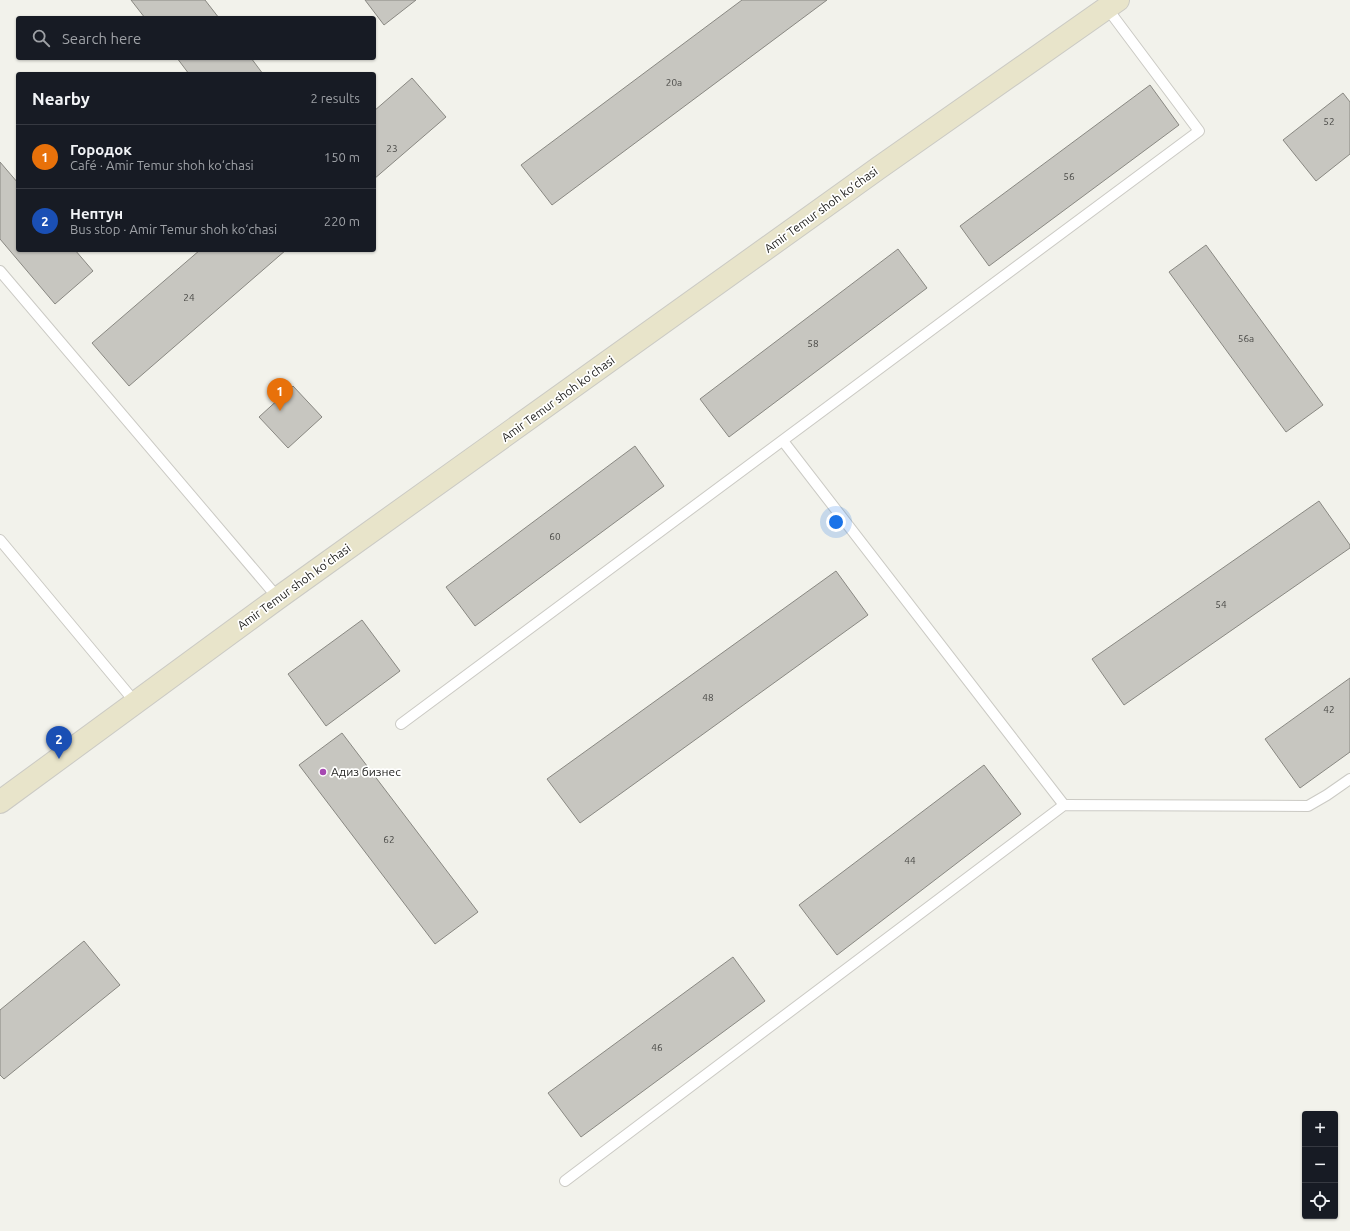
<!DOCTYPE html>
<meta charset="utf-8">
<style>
:root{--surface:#171b24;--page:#242831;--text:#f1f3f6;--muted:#9ea1a6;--line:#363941;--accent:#8c9099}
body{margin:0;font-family:Ubuntu,sans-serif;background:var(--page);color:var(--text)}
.controls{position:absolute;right:12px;bottom:12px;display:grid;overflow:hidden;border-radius:4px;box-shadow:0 1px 3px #0004}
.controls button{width:36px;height:36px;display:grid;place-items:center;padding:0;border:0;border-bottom:1px solid var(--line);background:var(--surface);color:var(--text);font:20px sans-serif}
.you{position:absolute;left:836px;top:522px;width:14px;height:14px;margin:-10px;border:3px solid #fff;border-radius:50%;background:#1a73e8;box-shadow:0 0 0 6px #1a73e833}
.badge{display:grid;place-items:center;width:26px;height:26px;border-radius:50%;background:var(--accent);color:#fff;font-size:13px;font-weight:700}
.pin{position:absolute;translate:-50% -33px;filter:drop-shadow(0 1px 2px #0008)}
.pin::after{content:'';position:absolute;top:21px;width:14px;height:12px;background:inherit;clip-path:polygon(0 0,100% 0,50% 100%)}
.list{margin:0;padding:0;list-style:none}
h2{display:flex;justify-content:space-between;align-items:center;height:52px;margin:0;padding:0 16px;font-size:17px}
h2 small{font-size:13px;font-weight:400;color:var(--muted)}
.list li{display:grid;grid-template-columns:26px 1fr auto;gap:12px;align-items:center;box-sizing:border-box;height:64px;padding:0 16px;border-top:1px solid var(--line)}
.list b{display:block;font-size:15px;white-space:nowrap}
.list p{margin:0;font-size:13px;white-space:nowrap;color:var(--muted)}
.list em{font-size:13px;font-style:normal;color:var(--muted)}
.icon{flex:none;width:22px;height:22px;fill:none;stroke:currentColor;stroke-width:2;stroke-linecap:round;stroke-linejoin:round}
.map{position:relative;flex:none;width:1350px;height:1231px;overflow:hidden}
.search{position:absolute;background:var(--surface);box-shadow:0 1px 3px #0004;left:16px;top:16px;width:360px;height:44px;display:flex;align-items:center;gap:10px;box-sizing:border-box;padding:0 14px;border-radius:4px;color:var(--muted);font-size:15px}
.panel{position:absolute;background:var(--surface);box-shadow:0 1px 3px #0004;left:16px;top:72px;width:360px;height:180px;border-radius:4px}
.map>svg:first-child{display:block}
.building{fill:#c7c6c0;stroke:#898882}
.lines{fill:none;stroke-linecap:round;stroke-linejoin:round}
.lane-casing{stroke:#cbcac4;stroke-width:12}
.secondary-casing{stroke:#cbcac4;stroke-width:24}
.lane{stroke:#fff;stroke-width:10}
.secondary{stroke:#e8e4ca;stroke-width:22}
.poi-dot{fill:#a749b2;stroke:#fffffe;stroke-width:1.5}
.labels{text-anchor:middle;stroke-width:3.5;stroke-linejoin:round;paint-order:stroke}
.number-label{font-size:10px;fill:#484845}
.street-label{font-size:12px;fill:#1e1e1c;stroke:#fffffe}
.poi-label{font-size:12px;fill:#1e1e1c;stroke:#fffffe;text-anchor:start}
</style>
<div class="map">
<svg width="1350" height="1231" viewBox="0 0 1350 1231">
<rect width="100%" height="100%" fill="#f2f2eb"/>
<g class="building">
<polygon points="131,0 205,0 219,18 145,18"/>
<polygon points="365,0 416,0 384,25"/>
<polygon points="742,0 827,0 552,205 521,165"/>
<polygon points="177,58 251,58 263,74 189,74"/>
<polygon points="412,78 446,117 374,179 374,111"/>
<polygon points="1150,85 1179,125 989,266 960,226"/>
<polygon points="1343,93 1350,102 1350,154 1316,181 1283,140"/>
<polygon points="0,162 18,183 18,250 75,250 93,271 55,304 0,239"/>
<polygon points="1206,245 1323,405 1286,432 1169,272"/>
<polygon points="898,249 927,288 729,437 700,399"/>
<polygon points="200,250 286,250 129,386 92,343"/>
<polygon points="293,386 322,417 288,448 259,417"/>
<polygon points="635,446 664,486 475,626 446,587"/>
<polygon points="1319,501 1350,545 1350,548 1124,705 1092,659"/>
<polygon points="836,571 868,615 580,823 547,779"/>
<polygon points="362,620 400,671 326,726 288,674"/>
<polygon points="1350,678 1350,752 1300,788 1265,739"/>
<polygon points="342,733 478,912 435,944 299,765"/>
<polygon points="984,765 1021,814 837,955 799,905"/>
<polygon points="84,941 120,985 4,1079 0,1075 0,1010"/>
<polygon points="733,957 765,1001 581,1137 548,1093"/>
</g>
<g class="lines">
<g class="lane-casing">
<g id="lane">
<polyline points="0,271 278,598"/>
<polyline points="783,441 1064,805"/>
<polyline points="0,540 135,702"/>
<polyline points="401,724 1199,131 1107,8"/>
<polyline points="565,1181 1064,805 1308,806 1327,795 1350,779"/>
</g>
</g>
<g class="secondary-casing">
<polyline id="secondary" points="0,802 278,598 880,167 1118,0"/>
</g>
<use href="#lane" class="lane"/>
<use href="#secondary" class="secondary"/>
</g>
<circle class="poi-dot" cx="323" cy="772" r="4"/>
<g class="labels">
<g class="number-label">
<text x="674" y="86">20a</text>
<text x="1329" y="125">52</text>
<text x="392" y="152">23</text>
<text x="1069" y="180">56</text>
<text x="189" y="301">24</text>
<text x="1246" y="342">56a</text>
<text x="813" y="347">58</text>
<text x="555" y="540">60</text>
<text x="1221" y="608">54</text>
<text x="708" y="701">48</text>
<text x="1329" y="713">42</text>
<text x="389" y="843">62</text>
<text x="910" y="864">44</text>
<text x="657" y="1051">46</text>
</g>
<g class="street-label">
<text transform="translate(821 210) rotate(-36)" y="4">Amir Temur shoh ko‘chasi</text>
<text transform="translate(558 399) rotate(-36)" y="4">Amir Temur shoh ko‘chasi</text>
<text transform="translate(294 587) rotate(-36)" y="4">Amir Temur shoh ko‘chasi</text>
</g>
<g class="poi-label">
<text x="331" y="776">Адиз бизнес</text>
</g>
</g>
</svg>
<div class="controls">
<button>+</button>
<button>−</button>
<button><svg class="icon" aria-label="locate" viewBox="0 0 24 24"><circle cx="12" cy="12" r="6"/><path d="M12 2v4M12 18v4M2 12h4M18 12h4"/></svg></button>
</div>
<div class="you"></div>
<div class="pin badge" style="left:280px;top:411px;background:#e8710a">1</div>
<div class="pin badge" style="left:59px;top:759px;background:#1a4fb4">2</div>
<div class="search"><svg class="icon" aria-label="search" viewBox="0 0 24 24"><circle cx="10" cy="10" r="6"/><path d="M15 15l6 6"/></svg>Search here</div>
<section class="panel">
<h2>Nearby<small>2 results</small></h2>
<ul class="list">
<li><span class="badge" style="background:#e8710a">1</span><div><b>Городок</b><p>Café · Amir Temur shoh ko‘chasi</p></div><em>150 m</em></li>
<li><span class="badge" style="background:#1a4fb4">2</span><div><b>Нептун</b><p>Bus stop · Amir Temur shoh ko‘chasi</p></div><em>220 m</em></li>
</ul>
</section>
</div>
